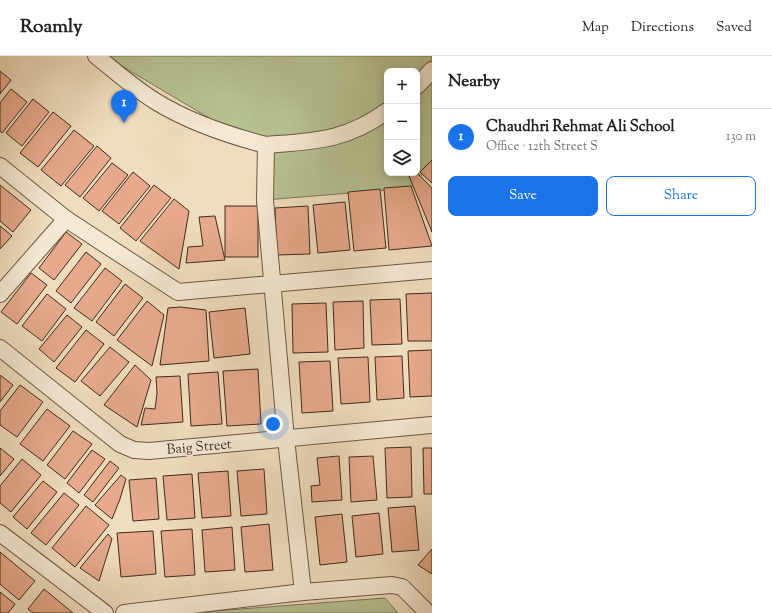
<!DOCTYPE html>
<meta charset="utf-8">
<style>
:root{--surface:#fff;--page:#f6f6f6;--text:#202124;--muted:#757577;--line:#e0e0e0;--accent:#1a73e8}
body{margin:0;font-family:"Sorts Mill Goudy",serif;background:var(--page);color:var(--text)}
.controls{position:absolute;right:12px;top:12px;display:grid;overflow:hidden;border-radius:8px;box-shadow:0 2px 10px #0003}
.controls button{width:36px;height:36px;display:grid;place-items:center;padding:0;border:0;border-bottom:1px solid var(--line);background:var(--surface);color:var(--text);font:20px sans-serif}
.you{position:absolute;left:273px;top:368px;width:14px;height:14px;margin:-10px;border:3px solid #fff;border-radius:50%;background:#1a73e8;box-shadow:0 0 0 6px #1a73e833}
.badge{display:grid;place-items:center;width:26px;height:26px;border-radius:50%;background:var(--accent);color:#fff;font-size:13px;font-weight:700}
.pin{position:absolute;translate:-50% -33px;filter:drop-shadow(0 1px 2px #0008)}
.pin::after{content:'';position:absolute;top:21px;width:14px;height:12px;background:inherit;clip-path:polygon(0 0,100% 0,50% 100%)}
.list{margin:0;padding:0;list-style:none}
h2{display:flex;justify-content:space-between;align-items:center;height:52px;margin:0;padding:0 16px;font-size:17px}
h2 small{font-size:13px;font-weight:400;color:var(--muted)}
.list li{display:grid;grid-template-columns:26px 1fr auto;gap:12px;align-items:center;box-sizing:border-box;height:56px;padding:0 16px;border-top:1px solid var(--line)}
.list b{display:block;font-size:15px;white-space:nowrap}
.list p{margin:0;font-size:13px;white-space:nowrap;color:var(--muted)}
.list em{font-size:13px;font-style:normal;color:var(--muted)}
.actions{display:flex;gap:8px;padding:12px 16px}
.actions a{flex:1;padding:9px 0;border:1px solid var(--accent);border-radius:8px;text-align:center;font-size:14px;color:var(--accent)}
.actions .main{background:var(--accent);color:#fff}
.icon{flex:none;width:22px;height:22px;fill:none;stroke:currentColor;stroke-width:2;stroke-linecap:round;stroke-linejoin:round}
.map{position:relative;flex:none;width:432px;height:557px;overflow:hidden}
header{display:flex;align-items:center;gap:24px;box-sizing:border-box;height:56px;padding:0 20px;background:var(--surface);border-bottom:1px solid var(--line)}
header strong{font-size:19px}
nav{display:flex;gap:22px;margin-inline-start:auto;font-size:14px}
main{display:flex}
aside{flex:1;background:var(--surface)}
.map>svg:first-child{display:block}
.green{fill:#b7c293;stroke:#7c7658;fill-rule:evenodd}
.building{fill:#e7aa8d;stroke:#412b1e}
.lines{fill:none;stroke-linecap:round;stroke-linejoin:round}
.minor-casing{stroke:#6c5846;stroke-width:18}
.minor{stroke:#f5e9d4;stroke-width:16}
.labels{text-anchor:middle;stroke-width:4;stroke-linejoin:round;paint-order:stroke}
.street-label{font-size:14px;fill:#412b1e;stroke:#f5e9d4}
</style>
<header>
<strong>Roamly</strong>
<nav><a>Map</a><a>Directions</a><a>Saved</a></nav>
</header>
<main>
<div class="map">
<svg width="432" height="557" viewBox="0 0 432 557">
<rect width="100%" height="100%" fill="#efddbd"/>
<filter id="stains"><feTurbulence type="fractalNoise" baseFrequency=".005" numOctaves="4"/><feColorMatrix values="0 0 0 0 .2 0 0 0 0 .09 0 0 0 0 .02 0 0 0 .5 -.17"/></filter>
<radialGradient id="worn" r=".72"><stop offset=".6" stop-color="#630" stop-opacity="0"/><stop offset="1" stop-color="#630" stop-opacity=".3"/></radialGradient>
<g class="green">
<path d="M105 0H432V107L411 132 265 144 266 96ZM387 15H417V117H387Z"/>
<polygon points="385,542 398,557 188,557"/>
</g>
<g class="building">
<polygon points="0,15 11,24 0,38"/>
<polygon points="11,33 27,46 2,77 0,75 0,47"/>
<polygon points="33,43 49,56 22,90 6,77"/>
<polygon points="53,56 71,70 38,111 20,97"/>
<polygon points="74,74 94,90 61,130 41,114"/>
<polygon points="97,90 111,102 80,141 65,129"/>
<polygon points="432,104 432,127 420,116"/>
<polygon points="112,107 128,119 99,155 83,142"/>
<polygon points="133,116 150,130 119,168 102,155"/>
<polygon points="414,117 417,117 432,132 432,176 409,120"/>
<polygon points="0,129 31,154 13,176 0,165"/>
<polygon points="154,129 171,142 136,185 120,172"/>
<polygon points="411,130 432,190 389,194 384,132"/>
<polygon points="380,133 386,192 354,195 348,136"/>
<polygon points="174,143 189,155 179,213 140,185"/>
<polygon points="345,146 350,194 318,197 313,149"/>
<rect x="225" y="150" width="33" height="51"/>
<polygon points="308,150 310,198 277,199 275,152"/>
<polygon points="215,160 225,204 186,207 188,191 203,190 199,161"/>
<polygon points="0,170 12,180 0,193"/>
<polygon points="66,176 82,188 54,224 39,212"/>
<polygon points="86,196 101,208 71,247 56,235"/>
<polygon points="105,212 122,225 92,265 74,252"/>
<polygon points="31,217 47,229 17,268 1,256"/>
<polygon points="125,228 143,242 114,280 96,266"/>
<polygon points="432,237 432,285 408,285 406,238"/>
<polygon points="47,238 66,253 42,285 22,270"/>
<polygon points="400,243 402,288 372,289 370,244"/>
<polygon points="147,245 164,259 152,310 117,284"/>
<polygon points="363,245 364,292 335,294 333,246"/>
<polygon points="326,247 328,296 293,297 292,248"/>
<polygon points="180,251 206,254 209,305 160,309 168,252"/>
<polygon points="245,252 250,298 214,302 209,256"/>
<polygon points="67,259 82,271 54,306 39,293"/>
<polygon points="86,274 104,288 75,326 56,312"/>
<polygon points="110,291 129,306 100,340 81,325"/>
<polygon points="432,294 432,340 410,341 408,295"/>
<polygon points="402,300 404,342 377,344 375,301"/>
<polygon points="368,301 370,346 341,348 338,302"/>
<polygon points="330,305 333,355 302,357 299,306"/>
<polygon points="135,309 151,324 137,371 104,349"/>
<polygon points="258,313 261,368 227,370 223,315"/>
<polygon points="218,316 222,368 191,370 188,318"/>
<polygon points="0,319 13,329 0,346"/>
<polygon points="180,320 183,366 141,369 145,352 155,353 157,337 156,321"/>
<polygon points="20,329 43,346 17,381 0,369 0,355"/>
<polygon points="47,353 70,370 43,405 20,388"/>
<polygon points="73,375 92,388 65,423 47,409"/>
<polygon points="411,391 412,441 387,442 385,392"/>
<polygon points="0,392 14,403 0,420"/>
<polygon points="423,392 432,392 432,438 424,438"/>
<polygon points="92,394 105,403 79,437 67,427"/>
<polygon points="339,400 342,444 312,446 311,430 320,429 317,402"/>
<polygon points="373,400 377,444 351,446 349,401"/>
<polygon points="22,403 41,419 11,456 0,447 0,430"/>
<polygon points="110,405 119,412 93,446 84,439"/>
<polygon points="264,413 267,458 241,460 237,415"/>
<polygon points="228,415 231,460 202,462 198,417"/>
<polygon points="192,418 195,462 167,464 163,420"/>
<polygon points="121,419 126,423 120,443 112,463 95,449"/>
<polygon points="156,422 159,463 133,465 129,424"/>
<polygon points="43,425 57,436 27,473 13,461"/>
<polygon points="64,437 79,449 46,489 31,477"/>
<polygon points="86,450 109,469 75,511 52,492"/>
<polygon points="415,450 419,494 392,496 388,452"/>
<polygon points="379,457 383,498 356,501 352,460"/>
<polygon points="342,458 347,506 320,509 315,461"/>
<polygon points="269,468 273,514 245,516 241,471"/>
<polygon points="232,471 235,514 205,516 202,474"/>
<polygon points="192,473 195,519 165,521 161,475"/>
<polygon points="153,475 156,518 121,521 117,477"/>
<polygon points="108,478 112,483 99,525 80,512"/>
<polygon points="432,493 432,518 418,509"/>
<polygon points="0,496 35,525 19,544 0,528"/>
<polygon points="44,533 73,557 33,557 28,553"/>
<polygon points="0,536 15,548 8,557 0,557"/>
</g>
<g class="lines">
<g class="minor-casing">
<g id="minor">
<path d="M96 0C115 15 134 32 155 45 189 66 227 79 266 89L265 144 286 383 303 536"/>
<polyline points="417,30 432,14"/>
<path d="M266 89C315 85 346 85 387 55"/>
<polyline points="0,110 66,163 178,236 432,214"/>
<polyline points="0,238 66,163"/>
<polyline points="0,292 120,388 134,394 149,395 432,369"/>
<polyline points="0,477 105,557"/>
<polyline points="124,557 303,536 392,529 402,531 428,557"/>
</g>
</g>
<use href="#minor" class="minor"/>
</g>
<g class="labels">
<g class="street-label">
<text transform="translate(199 390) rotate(-5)" y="5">Baig Street</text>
</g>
</g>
<rect width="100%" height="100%" filter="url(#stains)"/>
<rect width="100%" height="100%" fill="url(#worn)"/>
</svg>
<div class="controls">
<button>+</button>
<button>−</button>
<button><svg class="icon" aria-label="layers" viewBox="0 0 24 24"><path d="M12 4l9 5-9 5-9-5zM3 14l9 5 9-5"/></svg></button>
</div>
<div class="you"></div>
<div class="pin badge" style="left:124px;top:67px">1</div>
</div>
<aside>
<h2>Nearby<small></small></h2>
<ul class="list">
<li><span class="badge">1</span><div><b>Chaudhri Rehmat Ali School</b><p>Office · 12th Street S</p></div><em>130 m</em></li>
</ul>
<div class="actions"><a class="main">Save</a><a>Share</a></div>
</aside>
</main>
